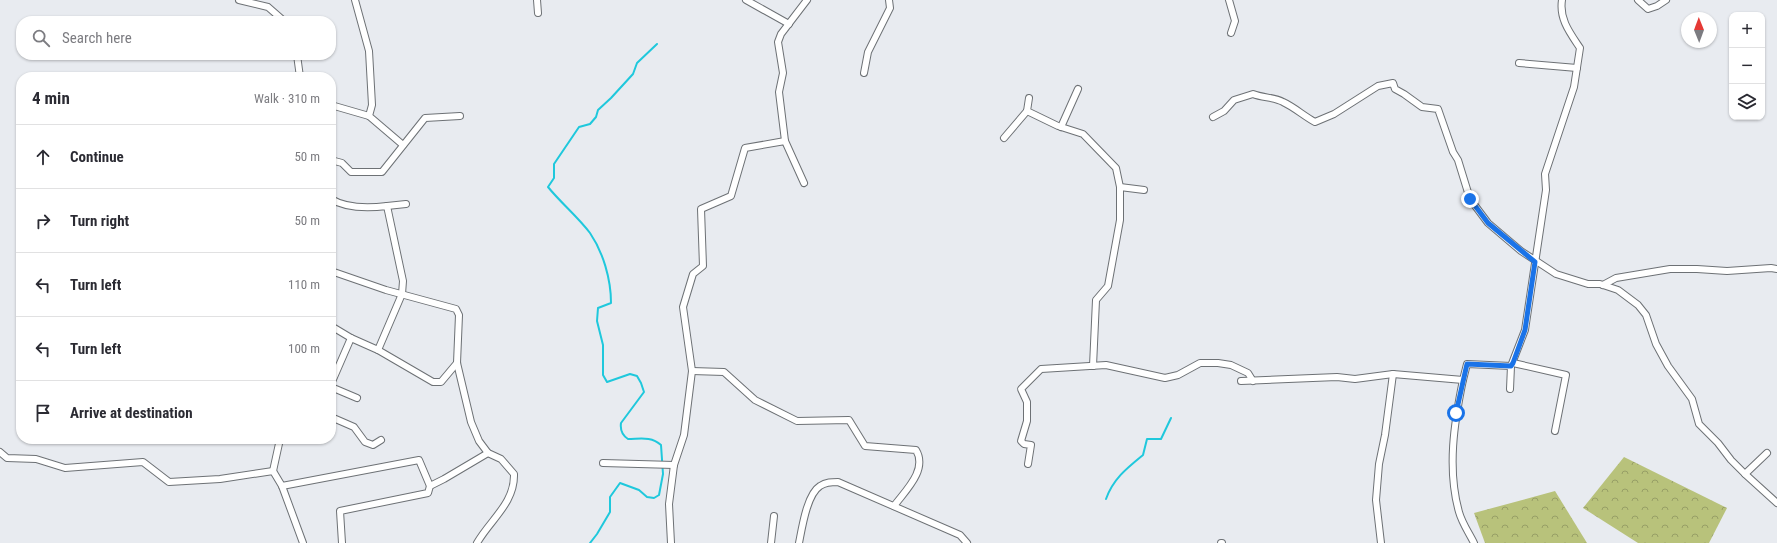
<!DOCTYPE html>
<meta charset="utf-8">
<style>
:root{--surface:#fff;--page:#f7f7f7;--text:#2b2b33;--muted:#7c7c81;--line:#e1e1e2}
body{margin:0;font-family:"Roboto Condensed",sans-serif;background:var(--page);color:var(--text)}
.controls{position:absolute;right:12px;top:12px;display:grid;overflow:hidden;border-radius:8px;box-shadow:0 1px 3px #0004}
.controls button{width:36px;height:36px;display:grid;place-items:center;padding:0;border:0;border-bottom:1px solid var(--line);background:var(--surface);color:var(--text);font:20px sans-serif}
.compass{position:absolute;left:1681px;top:12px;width:36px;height:36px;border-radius:50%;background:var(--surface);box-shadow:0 1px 3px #0004;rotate:359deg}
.stop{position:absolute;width:12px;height:12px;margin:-9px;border:3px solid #1a73e8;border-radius:50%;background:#fff}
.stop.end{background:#1a73e8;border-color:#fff;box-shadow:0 1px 4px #0008}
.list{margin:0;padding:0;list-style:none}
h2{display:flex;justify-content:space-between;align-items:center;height:52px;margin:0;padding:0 16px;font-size:17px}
h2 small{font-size:13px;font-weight:400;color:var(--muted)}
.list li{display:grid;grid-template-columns:26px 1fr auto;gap:12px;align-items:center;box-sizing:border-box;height:64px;padding:0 16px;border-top:1px solid var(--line)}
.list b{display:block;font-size:15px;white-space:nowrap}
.list em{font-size:13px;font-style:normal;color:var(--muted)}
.icon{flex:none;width:22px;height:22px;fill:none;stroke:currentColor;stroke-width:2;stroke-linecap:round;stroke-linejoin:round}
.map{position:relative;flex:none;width:1777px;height:543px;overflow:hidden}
.search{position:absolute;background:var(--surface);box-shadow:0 1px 3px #0004;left:16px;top:16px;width:320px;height:44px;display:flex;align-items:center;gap:10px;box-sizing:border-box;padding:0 14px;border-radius:16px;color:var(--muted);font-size:15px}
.panel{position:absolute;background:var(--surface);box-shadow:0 1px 3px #0004;left:16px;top:72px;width:320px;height:372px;border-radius:16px}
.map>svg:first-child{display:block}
.forest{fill:url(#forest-crowns)}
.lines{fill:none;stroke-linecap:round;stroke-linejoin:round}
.stream{stroke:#1fc8dc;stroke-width:2}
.minor-casing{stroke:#6d7175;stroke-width:8}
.minor{stroke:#fff;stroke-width:6}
.route{stroke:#1a73e8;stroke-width:5}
</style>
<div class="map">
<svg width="1777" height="543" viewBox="0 0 1777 543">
<defs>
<pattern id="forest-crowns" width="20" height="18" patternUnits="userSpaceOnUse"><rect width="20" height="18" fill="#b8c27b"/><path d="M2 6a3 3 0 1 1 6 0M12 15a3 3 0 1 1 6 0" fill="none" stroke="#979f66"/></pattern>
</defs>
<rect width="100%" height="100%" fill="#e8ebf0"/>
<g class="forest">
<polygon points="1624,457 1727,508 1709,543 1638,543 1583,508"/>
<polygon points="1555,491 1587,543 1485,543 1474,513"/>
</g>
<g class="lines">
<g class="stream">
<path d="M1106 499C1113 479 1127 468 1143 455L1147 439H1161L1171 418"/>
<path d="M590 543 597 534 610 512V497L620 483 639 490 647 497 654 498 659 495 663 474 661 445C651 436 640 439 628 439 622 435 620 430 621 423L644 392 641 383 637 376 630 374 607 382 603 375V345L597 321 598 308 611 303C611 279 603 252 590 233 578 217 561 203 548 187L554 178V164L579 127 590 124 596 117 598 110 611 98 633 74 637 63 657 44"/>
</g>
<g class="minor-casing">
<g id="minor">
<polyline points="239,0 268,7 284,21"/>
<polyline points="355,0 369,51 372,105 369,116 403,145"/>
<polyline points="537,0 538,13"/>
<polyline points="746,0 789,24"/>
<polyline points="1229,0 1235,21 1231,33"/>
<polyline points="1638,0 1648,9 1657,6 1666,0"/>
<polyline points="297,55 300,77"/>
<polyline points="1519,63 1577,68"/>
<polyline points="864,73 868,52 890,8 889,0"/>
<polyline points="1029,98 1027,111 1058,126 1083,134 1116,168 1120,187 1120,220 1108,286 1096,300 1093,366"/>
<polyline points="331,105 369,116"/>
<path d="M1213 117 1224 111 1234 100 1253 94C1263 98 1274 97 1283 102 1294 107 1304 116 1315 122L1334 114 1378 86 1393 83 1395 89 1404 94 1422 107 1438 109 1453 152 1458 160 1470 199 1488 223 1521 251 1556 274 1588 284H1600L1618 290 1638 305 1646 315 1656 344 1668 366 1692 399 1699 424 1718 443 1731 460 1745 474 1777 503"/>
<polyline points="1061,127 1078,89"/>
<polyline points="1004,138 1027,111"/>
<polyline points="785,141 779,92 783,73 778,42 781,34 807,0"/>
<polyline points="331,160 342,163 351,172 382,172 425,118 460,116"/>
<polyline points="1120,187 1144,190"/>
<path d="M331 199C347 209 370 208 387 206L403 281 402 294 378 350 351 338 331 326"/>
<polyline points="387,206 406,204"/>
<path d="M331 271 386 290 456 309 459 315 457 363 471 422 479 441 488 453 501 459 514 474C515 503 490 520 477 543"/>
<polyline points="1603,285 1616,278 1670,269 1697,269 1727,271 1771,268 1777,269"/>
<polyline points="378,350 433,382 441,382 457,363"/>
<polyline points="1513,363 1566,375 1555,431"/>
<path d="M1511 366 1525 330 1546 190 1545 174 1574 87 1580 48C1570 33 1559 19 1562 0"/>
<path d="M692 371 724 372 755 400 797 421 849 420 865 446 916 450C928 470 905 491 894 506"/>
<path d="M1463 380C1454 423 1447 469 1459 512 1462 523 1469 533 1474 543"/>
<polyline points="1241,381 1337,377 1355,379 1393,374 1463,380 1467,364 1511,366 1510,389"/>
<polyline points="331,384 351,338"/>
<polyline points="331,387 357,398"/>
<polyline points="331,417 354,427 365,442 373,445 381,440"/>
<polyline points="0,452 7,458 36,459 65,468 143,462 169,482 220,479 273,471 282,486 303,543"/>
<polyline points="603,463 674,465"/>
<polyline points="1028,464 1031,445 1024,444 1021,441 1027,421 1027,402 1021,389 1041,369 1106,365 1165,378 1178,375 1200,363 1218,363 1231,365 1248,373 1253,381"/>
<polyline points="273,471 280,439"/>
<polyline points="1745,474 1767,453"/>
<polyline points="282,486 419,460 430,486"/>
<polyline points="342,543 340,511 428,493 430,486 444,479 488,453"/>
<polyline points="671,543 669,504 674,465 684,435 692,371 683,307 693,274 703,266 701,209 731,196 745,148 785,141 804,183"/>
<polyline points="771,543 774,516"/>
<path d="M799 543C802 528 807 494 820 486 826 482 832 482 838 482L960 535 967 543"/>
<polyline points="1221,543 1222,543"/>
<polyline points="1381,543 1376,500 1379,464 1385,435 1393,374"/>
</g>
</g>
<use href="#minor" class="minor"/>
</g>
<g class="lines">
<polyline class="route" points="1456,413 1467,364 1511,366 1513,363 1525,330 1535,262 1488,223 1470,199"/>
</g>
</svg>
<div class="controls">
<button>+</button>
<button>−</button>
<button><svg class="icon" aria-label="layers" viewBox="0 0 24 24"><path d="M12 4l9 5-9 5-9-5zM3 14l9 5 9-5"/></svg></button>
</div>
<svg class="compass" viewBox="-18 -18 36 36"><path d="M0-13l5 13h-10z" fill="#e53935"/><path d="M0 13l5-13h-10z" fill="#7c7c81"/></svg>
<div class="stop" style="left:1456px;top:413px"></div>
<div class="stop end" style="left:1470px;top:199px"></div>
<div class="search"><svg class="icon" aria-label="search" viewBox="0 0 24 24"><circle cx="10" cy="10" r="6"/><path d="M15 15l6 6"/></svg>Search here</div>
<section class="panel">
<h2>4 min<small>Walk · 310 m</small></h2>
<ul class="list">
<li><svg class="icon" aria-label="ahead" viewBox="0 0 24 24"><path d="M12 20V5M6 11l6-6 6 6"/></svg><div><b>Continue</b></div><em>50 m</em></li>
<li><svg class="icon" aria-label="right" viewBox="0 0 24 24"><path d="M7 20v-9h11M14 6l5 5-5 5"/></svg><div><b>Turn right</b></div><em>50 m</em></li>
<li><svg class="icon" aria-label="left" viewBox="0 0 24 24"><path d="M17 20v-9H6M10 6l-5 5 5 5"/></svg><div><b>Turn left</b></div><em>110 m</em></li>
<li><svg class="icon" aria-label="left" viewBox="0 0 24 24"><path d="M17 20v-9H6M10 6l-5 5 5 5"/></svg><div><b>Turn left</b></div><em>100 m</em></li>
<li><svg class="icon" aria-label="arrive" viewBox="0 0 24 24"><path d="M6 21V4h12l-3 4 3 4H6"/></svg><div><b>Arrive at destination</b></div></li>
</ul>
</section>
</div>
